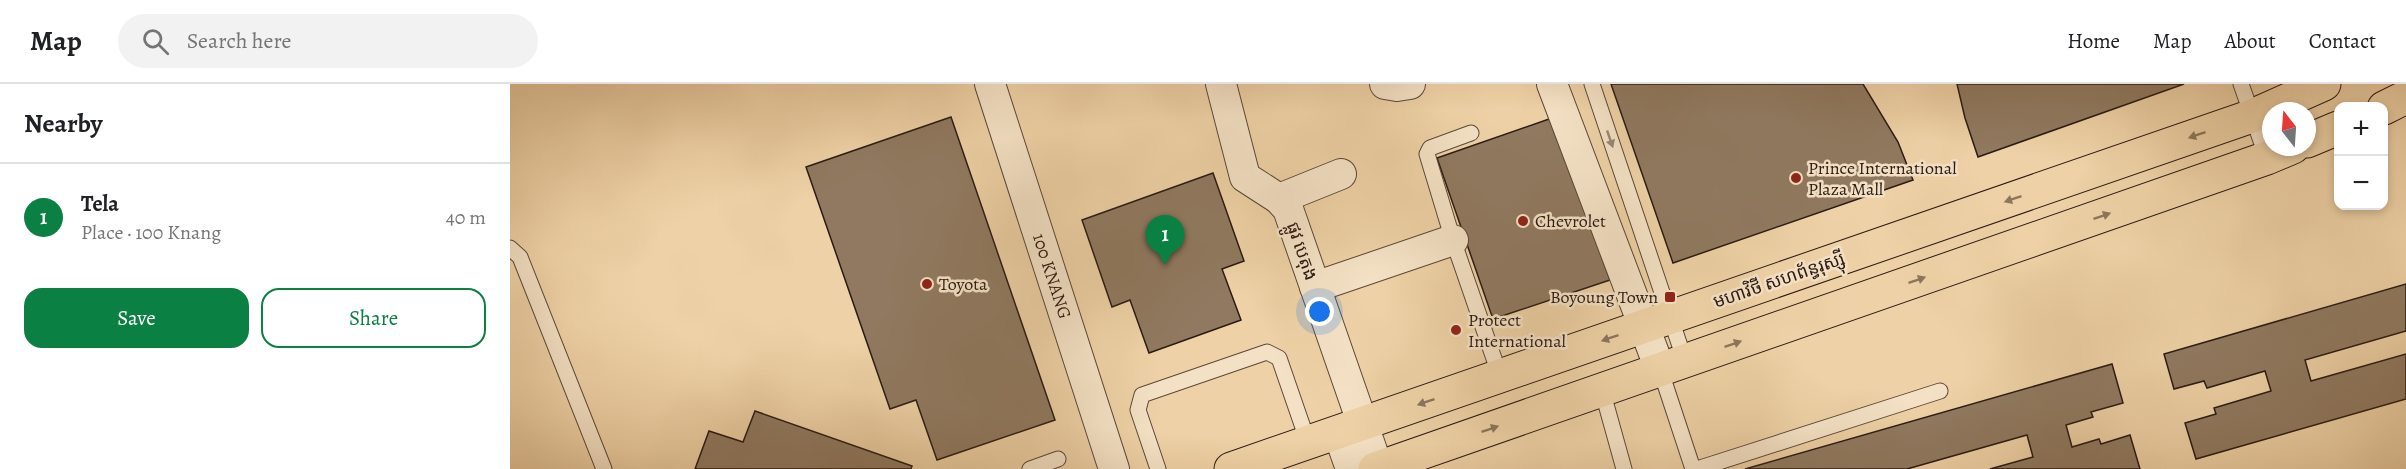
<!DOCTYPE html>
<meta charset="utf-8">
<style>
:root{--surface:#fff;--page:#f2f2f2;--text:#202124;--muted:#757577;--line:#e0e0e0;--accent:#0b8043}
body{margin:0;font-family:Alegreya,"Noto Sans Khmer",serif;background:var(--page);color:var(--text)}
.controls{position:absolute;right:18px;top:18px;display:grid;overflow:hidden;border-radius:12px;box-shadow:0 3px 9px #0003}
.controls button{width:54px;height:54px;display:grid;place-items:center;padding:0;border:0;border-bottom:2px solid var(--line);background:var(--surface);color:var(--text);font:30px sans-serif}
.compass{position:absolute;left:1752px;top:18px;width:54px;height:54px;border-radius:50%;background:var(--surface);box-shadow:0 3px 9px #0003;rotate:343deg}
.you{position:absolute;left:810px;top:228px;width:21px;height:21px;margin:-15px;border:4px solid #fff;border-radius:50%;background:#1a73e8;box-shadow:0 0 0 9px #1a73e833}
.badge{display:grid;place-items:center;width:39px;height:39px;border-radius:50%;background:var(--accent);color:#fff;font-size:20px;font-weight:700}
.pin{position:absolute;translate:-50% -50px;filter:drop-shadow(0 2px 3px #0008)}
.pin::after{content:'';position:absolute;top:32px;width:21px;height:18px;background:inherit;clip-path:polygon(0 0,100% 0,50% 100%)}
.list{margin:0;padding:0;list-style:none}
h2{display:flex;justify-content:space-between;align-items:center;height:78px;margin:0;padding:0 24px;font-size:26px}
h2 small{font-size:20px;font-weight:400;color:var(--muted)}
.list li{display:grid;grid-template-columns:39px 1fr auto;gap:18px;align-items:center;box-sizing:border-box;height:108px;padding:0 24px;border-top:2px solid var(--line)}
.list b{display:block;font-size:22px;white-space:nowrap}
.list p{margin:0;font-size:20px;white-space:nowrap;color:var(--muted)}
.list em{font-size:20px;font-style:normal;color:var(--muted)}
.actions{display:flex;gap:12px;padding:18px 24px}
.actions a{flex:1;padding:14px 0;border:2px solid var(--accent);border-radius:18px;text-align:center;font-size:21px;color:var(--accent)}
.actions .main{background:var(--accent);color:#fff}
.icon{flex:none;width:33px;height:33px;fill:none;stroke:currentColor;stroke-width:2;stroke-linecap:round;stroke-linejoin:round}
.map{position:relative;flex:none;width:1896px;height:385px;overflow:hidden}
header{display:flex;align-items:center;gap:36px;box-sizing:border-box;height:84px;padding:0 30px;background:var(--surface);border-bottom:2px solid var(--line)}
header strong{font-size:28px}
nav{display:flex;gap:33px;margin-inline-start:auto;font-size:21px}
.search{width:420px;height:54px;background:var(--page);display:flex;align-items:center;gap:15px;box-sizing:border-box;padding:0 21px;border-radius:33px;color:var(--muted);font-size:22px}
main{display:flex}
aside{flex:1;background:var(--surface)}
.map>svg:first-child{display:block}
.building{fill:#907960;stroke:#2a1a14;stroke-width:1.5}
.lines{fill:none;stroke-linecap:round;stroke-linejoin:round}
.lane-casing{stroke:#5b4838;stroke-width:17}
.street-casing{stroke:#5b4838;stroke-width:32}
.highway-casing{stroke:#2a1a14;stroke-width:35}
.lane{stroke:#f4e1c5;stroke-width:15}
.street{stroke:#f4e1c5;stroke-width:30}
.highway{stroke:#eed1a6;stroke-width:33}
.oneway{fill:#8c765d}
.oneway2{fill:#998775}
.poi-dot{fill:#8f2418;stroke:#f4e1c5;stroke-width:2}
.labels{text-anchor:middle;stroke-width:5;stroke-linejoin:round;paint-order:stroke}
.poi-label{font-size:18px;fill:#2a1a14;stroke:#f4e1c5;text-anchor:start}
.street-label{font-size:18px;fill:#2a1a14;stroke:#f4e1c5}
</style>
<header>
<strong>Map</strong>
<div class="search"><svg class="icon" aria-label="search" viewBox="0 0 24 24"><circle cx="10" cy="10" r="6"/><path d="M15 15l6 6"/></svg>Search here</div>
<nav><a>Home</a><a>Map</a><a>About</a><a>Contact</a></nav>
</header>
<main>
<aside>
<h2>Nearby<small></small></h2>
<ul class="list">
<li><span class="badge">1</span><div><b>Tela</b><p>Place · 100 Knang</p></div><em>40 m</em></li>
</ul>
<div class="actions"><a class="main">Save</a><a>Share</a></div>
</aside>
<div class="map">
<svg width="1896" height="385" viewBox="0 0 1896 385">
<rect width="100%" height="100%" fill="#eed1a6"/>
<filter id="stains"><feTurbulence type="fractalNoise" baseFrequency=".00333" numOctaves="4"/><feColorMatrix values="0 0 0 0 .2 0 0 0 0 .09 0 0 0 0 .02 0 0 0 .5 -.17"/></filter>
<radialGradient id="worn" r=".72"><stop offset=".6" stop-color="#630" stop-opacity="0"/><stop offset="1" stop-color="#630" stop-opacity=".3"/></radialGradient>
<g class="building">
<polygon points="1101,0 1353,0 1388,58 1403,96 1163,179"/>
<polygon points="1447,0 1674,0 1468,73 1455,34"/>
<polygon points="441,33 545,336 427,376 406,316 380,325 296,83"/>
<polygon points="1042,34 1100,196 983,235 927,74"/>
<polygon points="703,89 734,177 712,185 731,236 639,269 620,216 602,223 572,136"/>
<polygon points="1896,200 1896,247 1795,276 1801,297 1896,270 1896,315 1686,375 1675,339 1706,330 1704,324 1761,307 1755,287 1697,304 1694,297 1664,305 1654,270"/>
<polygon points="1602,280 1613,319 1581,328 1583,333 1556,341 1562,363 1589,355 1591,360 1620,351 1630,385 1480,385 1523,373 1517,351 1397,385 1235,385"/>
<polygon points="245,327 402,382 401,385 185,385 199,347 233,358"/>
</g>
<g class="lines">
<g class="lane-casing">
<g id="lane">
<polyline points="1082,0 1175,277"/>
<polyline points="1731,0 1757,74"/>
<polyline points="961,49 920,64 917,70 943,156 990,292"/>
<polyline points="0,164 10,173 94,385"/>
<polyline points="1150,285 1183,385"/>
<polyline points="1092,306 1114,385"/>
<polyline points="520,385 548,375"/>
<polyline points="648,385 628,326 632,311 757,268 769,274 798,358"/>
<polyline points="1187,385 1430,307"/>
</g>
</g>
<g class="street-casing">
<g id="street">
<polyline points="480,0 604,385"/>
<polyline points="711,0 735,93 769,115 778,125 868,384"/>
<polyline points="875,0 887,2 900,0"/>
<polyline points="1042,0 1150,285"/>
<polyline points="769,115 831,90"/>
<polyline points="805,203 943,156"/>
<polyline points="828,348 841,385"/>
</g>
</g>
<g class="highway-casing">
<g id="highway">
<polyline points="1874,24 1896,13"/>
<polyline points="1797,57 1828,44"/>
<polyline points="721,385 1742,32 1814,0"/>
<polyline points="865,385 1757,74 1783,63"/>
</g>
</g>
<use href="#lane" class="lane"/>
<use href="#street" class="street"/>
<use href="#highway" class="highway"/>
</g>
<defs><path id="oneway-solid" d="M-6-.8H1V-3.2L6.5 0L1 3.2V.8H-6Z" transform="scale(1.5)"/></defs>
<g class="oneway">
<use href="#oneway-solid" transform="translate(1687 51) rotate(161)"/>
<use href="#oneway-solid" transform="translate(1503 115) rotate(161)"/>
<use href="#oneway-solid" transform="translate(1592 132) rotate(-19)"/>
<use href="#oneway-solid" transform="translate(1407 196) rotate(-19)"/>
<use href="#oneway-solid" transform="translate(1100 254) rotate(161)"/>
<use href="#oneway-solid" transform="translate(1223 260) rotate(-19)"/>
<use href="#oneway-solid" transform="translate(916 318) rotate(161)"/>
<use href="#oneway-solid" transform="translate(980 345) rotate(-19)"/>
</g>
<use class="oneway2" href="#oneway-solid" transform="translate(1100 55) rotate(71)"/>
<g class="poi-dot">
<circle cx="1286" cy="94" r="6"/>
<circle cx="1013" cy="137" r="6"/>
<circle cx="417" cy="200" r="6"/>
<rect x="1154" y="207" width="12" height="12" rx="3"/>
<circle cx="946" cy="246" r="6"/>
</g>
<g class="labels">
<g class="poi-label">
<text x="1298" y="90">Prince International<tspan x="1298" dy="21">Plaza Mall</tspan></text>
<text x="1025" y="143">Chevrolet</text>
<text x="429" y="206">Toyota</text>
<text x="1148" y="219" text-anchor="end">Boyoung Town</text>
<text x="958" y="242">Protect<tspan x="958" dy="21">International</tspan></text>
</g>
<g class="street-label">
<text transform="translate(792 167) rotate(71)" y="6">ផ្លូវ បេតុង</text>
<text transform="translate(542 192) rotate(72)" y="6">100 KNANG</text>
<text transform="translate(1269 196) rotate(-19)" y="6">មហាវិថី សហព័ន្ធរុស្ស៊ី</text>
</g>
</g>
<rect width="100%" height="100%" filter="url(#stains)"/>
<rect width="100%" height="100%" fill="url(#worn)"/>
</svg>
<div class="controls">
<button>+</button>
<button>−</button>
</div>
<svg class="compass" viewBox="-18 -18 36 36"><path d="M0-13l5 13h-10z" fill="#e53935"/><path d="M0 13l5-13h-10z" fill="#757577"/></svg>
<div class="you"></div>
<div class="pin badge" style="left:655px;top:181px">1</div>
</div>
</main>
